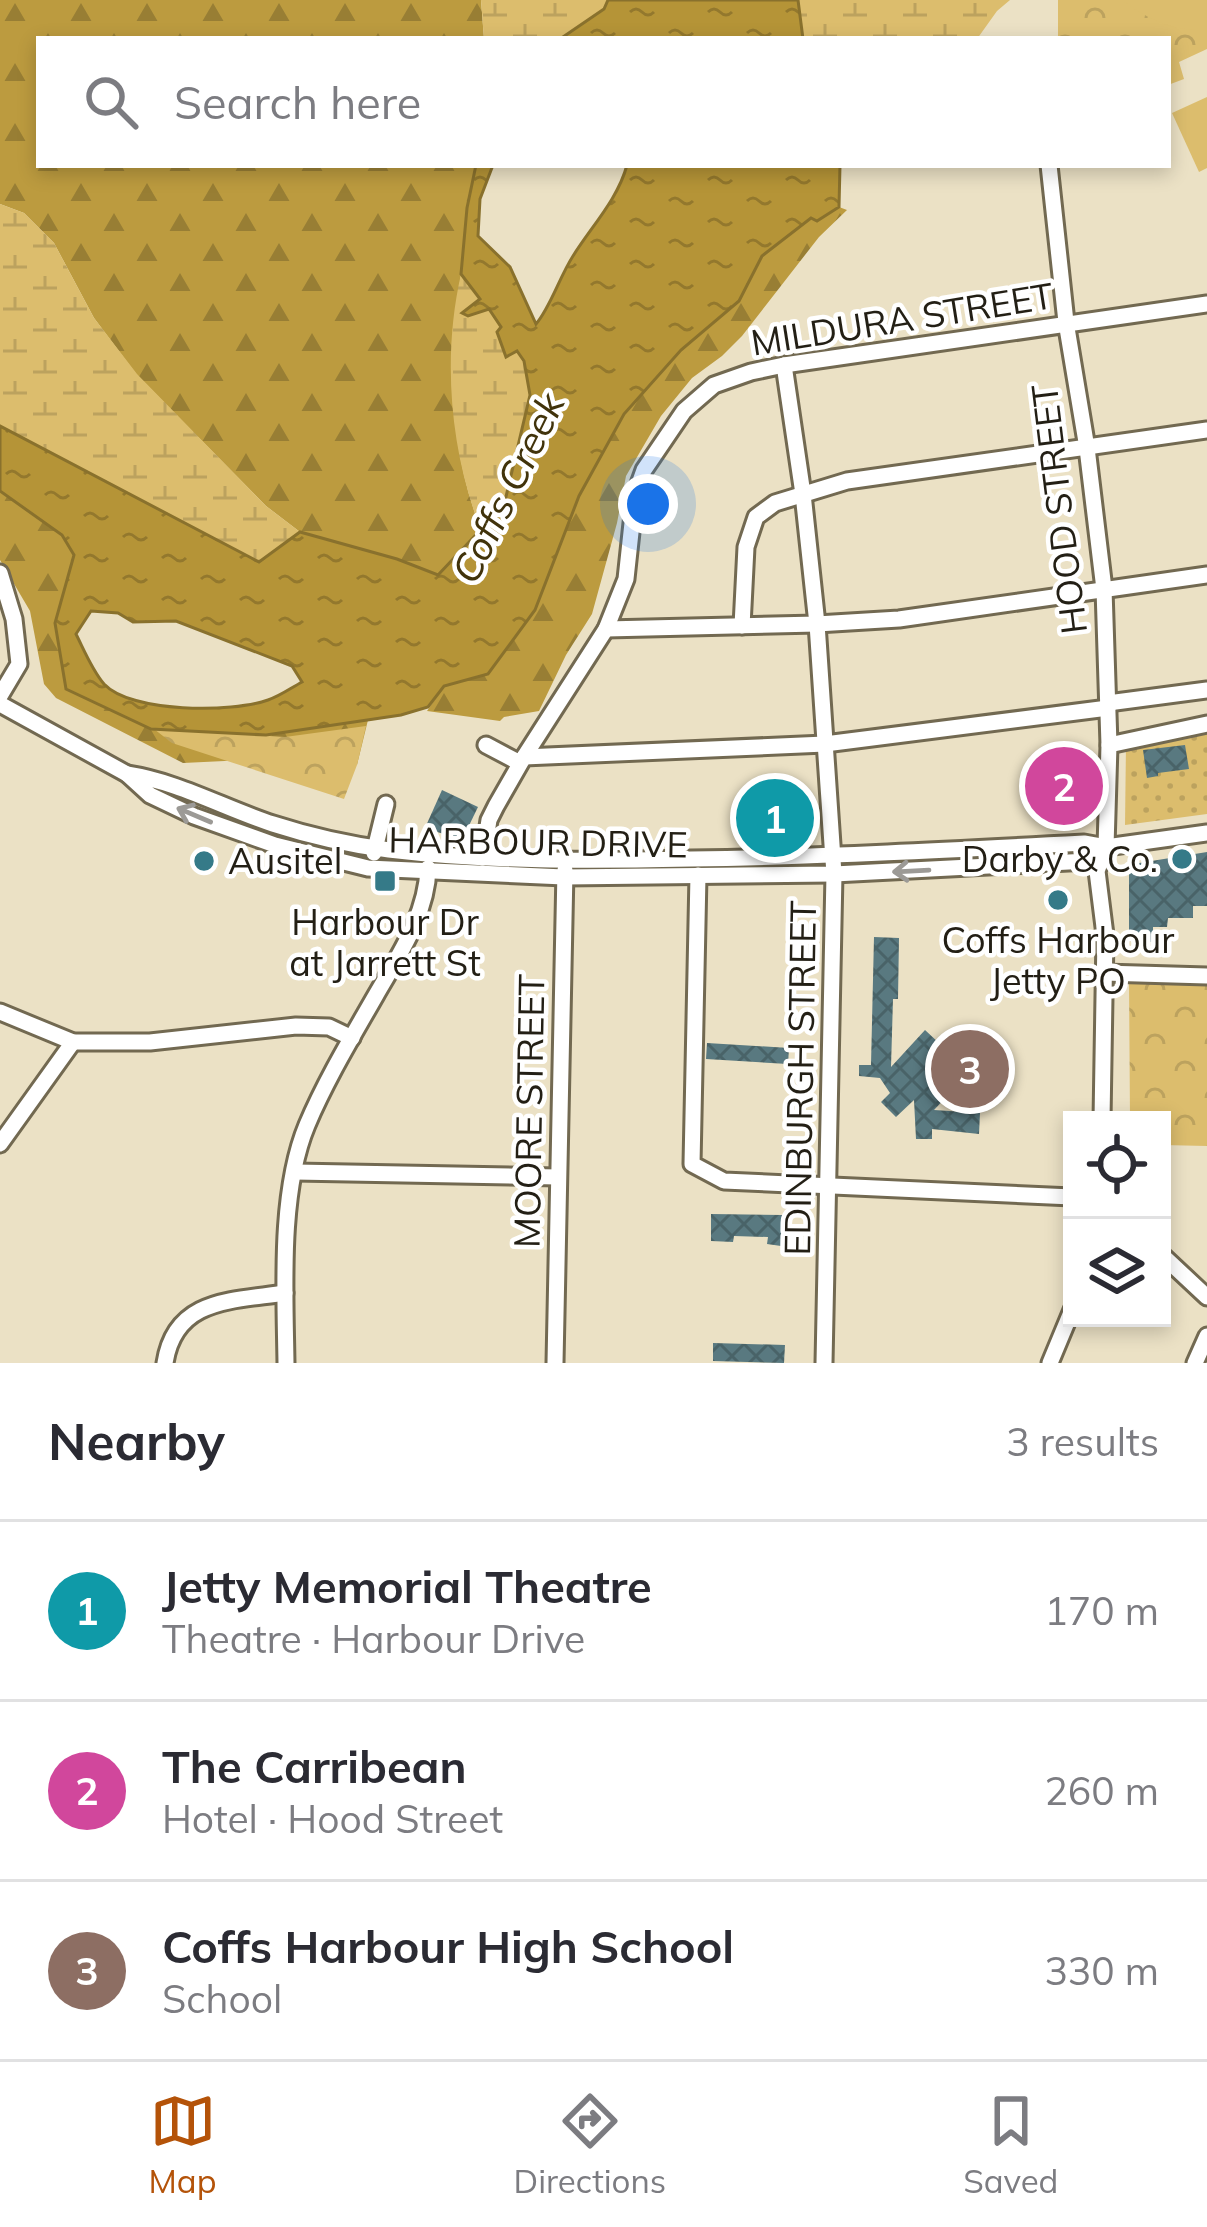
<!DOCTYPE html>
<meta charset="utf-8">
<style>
:root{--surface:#fff;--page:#f2f2f3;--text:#2b2b33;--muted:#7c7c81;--line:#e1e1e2;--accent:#b45309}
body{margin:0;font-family:Mulish,sans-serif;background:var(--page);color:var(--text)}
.controls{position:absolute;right:36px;bottom:36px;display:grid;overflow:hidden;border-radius:0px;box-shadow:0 6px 18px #0003}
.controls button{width:108px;height:108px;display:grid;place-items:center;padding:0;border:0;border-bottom:3px solid var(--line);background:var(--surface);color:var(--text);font:60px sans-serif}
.you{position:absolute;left:648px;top:504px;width:42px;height:42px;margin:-30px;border:9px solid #fff;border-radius:50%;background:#1a73e8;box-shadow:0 0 0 18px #1a73e833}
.badge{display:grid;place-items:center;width:78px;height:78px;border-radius:50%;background:var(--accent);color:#fff;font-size:39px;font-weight:700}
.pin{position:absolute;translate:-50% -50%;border:6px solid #fff;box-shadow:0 3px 12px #0006}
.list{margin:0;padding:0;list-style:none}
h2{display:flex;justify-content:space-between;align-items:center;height:156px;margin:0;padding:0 48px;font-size:51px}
h2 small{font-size:39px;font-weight:400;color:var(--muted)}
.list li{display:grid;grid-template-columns:78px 1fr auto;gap:36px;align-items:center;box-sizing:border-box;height:180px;padding:0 48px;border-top:3px solid var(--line)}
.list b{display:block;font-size:45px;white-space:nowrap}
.list p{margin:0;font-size:39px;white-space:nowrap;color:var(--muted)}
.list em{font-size:39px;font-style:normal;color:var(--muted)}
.icon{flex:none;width:66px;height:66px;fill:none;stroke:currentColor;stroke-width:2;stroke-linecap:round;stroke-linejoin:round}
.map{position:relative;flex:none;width:1207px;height:1363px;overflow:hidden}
.search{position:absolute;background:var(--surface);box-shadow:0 6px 18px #0003;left:36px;right:36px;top:36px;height:132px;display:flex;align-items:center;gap:30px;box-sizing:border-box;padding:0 42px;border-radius:0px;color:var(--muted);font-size:45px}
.sheet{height:696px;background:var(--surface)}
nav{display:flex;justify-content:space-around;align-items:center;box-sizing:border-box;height:168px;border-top:3px solid var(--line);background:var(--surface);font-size:33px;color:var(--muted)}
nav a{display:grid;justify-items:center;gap:6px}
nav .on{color:var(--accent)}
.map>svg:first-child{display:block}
.grass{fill:url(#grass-dots)}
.forest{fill:url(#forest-firs)}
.wetland{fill:url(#wetland-marsh)}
.park{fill:url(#park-crowns)}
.garden{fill:#dcbd6d}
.water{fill:url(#water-ripples);stroke:#89712d;stroke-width:3;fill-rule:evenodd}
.building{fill:url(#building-cross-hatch)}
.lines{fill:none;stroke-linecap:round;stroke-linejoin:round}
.minor-casing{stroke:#726951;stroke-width:21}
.minor{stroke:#fff;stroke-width:15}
.oneway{stroke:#9c9a96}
.poi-dot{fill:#357a88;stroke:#fff;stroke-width:4.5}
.labels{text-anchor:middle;stroke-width:9;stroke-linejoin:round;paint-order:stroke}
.street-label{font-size:36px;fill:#231f15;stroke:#fff}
.poi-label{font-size:36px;fill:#231f15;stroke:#fff}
.water-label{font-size:39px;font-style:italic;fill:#41330b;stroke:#fff}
</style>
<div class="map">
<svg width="1207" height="1363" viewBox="0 0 1207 1363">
<defs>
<pattern id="grass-dots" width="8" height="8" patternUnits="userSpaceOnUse" patternTransform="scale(3)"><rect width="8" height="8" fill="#dcbd6d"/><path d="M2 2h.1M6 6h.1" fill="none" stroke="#bca25e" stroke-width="1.8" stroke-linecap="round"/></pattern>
<pattern id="forest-firs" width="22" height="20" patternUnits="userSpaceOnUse" patternTransform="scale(3)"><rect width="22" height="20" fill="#bc9b3f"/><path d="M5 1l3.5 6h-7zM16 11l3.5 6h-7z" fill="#987e34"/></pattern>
<pattern id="wetland-marsh" width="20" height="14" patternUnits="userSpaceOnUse" patternTransform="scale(3)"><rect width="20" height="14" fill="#dcbd6d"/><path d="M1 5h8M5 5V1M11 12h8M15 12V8" fill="none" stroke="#bca25e"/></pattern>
<pattern id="park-crowns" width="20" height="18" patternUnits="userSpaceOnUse" patternTransform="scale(3)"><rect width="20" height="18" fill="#dcbd6d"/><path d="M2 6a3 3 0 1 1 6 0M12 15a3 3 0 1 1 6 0" fill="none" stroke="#bca25e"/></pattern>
<pattern id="water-ripples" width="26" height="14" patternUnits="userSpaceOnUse" patternTransform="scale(3)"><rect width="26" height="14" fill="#b59437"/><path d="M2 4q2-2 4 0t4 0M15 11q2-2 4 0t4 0" fill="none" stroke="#93782d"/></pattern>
<pattern id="building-cross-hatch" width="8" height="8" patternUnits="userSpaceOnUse" patternTransform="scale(3)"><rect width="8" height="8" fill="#597980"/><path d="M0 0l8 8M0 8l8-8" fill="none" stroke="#496368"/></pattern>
</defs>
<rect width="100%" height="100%" fill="#ebe1c5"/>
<polygon class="grass" points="1207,728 1207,814 1125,825 1126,744"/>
<g class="forest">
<path d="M0 0H481L484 39H39V165H476C473 180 469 195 467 210 464 232 465 254 461 275 447 362 449 447 481 530L438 576 397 559 300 532 266 506 136 374 94 318 54 243 24 213 0 204Z"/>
<polygon points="839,207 847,210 819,237 742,336 722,356 692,378 661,416 626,476 617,523 592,614 566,655 539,711 504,717 500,721 427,711 444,686 488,674 535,610 579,496 624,414 681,350 739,301 762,256 811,218 817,221"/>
<polygon points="0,491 63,536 75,555 55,623 66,689 266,735 368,720 357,765 287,758 183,763 56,698 44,684 30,611 0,560"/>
</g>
<g class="wetland">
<polygon points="481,0 608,0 604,9 560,39 484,39"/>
<polygon points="798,0 1010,0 997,11 977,39 803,39"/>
<polygon points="0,204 24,213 54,243 94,318 137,374 266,506 300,532 259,563 0,426"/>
<path d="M461 274 481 299 463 312 468 316 488 308 502 328 507 356 517 351 524 361 531 394 504 506 481 530C450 451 442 358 461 274Z"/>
</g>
<g class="park">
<polygon points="1058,0 1207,0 1207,49 1179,62 1184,79 1168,85 1168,39 1058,39"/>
<polygon points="366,726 357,765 344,799 172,743 154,729 285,737"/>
<polygon points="1129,981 1207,982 1207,1146 1162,1145 1162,1120 1130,1120"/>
</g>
<g class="garden">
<path d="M1122 0H1207V30C1172 31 1149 20 1122 0Z"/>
<polygon points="1207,97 1207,168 1199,172 1172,113"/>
</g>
<g class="water">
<polygon points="608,0 798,0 803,39 560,39 604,9"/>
<path d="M476 165H493L480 199 478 236 510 267 536 324C550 308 560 276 573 256 591 227 618 199 627 165H840L839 207 817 221 811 218 762 256 739 301 681 350 624 414 579 496 535 610 488 674 444 686 428 707 401 715 266 735 151 729 66 689 55 623 74 555 62 535 0 491V426L259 562 300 532 397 559 438 575 504 505 530 395 524 361 517 351 506 357 497 332 501 327 489 309 468 316 462 313 480 299 461 274 467 208ZM91 611 118 613 133 622 176 621 292 666 302 682C291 688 280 696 268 700 232 713 131 713 104 684 92 670 84 650 76 634Z"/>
</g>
<g class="building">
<polygon points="1185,745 1189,769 1158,773 1158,776 1147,778 1143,750"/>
<polygon points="442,790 478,807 462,840 425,828"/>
<polygon points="742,801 758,801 758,808 807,807 807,827 798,841 743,843"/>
<polygon points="1207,852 1207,906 1193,906 1193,918 1168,918 1167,927 1153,927 1153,942 1129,941 1129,870 1133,864"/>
<polygon points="874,937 899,938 898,999 893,999 891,1067 925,1030 970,1072 934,1110 980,1113 979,1134 932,1129 932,1139 916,1139 914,1100 896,1117 881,1102 890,1093 880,1078 859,1076 859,1065 871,1065"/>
<polygon points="707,1043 789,1048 788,1064 706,1059"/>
<polygon points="711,1214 782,1215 781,1246 767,1244 768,1237 734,1236 733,1242 711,1241"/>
<polygon points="713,1343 785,1345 784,1363 713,1361"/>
</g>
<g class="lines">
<g class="minor-casing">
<g id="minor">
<polyline points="1049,165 1066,322 1087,448 1104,589 1109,745 1106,847 1097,871 1105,935 1102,1120"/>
<polyline points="784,365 803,494 817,624 834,874 824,1363"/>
<polyline points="0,573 14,619 19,664 0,696"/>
<polyline points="742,626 746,547 756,517 775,503 847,481 1207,430"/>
<polyline points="606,629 817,624 899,619 1207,575"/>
<polyline points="1108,703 1207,690"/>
<polyline points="0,704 127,774 150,795 194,816 275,845 368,868 564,877 834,874 1088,861 1106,847"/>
<polyline points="486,745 520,763"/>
<polyline points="1109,745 1207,724"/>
<polyline points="524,757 825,744 1108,708"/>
<path d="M127 774C179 782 224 808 273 824 310 836 351 845 389 850 490 862 590 861 691 859 822 857 953 850 1084 843L1106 847 1207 833"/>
<polyline points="374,853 386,804"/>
<polyline points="483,858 489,820 496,806 524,757 606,629 626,579 635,495 644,470 684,411 714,385 751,372 784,365 1207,304"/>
<polyline points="698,875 692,1164 724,1181 1072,1197"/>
<polyline points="1104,973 1207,976"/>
<polyline points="0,1012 73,1042 150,1042 296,1026 329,1027 352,1038"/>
<polyline points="0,1144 73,1042"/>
<polyline points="295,1172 558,1177"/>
<polyline points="1162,1255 1207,1297"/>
<path d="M165 1363C175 1298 232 1301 285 1293"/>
<path d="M286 1363C285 1291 279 1192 307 1125 326 1080 352 1037 376 995 399 955 427 914 428 868"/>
<polyline points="555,1363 565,870"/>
<polyline points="1050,1363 1072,1310"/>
<polyline points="1195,1363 1207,1336"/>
</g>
</g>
<use href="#minor" class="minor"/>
</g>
<defs><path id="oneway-shaft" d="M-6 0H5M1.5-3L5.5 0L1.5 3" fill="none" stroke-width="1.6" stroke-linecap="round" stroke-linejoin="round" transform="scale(3)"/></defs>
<g class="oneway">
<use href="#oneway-shaft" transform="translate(194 815) rotate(-157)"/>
<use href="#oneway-shaft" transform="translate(911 871) rotate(177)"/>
</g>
<g class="poi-dot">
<circle cx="1182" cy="859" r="12"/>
<circle cx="204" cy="861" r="12"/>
<rect x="373" y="869" width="24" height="24" rx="6"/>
<circle cx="1058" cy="900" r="12"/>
</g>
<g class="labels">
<g class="street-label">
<text transform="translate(902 319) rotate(-9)" y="13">MILDURA STREET</text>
<text transform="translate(1059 509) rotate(-97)" y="13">HOOD STREET</text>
<text transform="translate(538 842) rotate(1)" y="13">HARBOUR DRIVE</text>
<text transform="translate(800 1078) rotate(-89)" y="13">EDINBURGH STREET</text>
<text transform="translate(529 1111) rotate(-89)" y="13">MOORE STREET</text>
</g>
<g class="poi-label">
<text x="1158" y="872" text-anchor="end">Darby &amp; Co.</text>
<text x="228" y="874" text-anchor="start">Ausitel</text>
<text x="385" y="935">Harbour Dr<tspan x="385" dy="41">at Jarrett St</tspan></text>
<text x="1058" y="953">Coffs Harbour<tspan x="1058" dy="41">Jetty PO</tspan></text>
</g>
<g class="water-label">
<text transform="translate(508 488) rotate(-64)" y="14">Coffs Creek</text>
</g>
</g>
</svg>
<div class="controls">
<button><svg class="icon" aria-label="locate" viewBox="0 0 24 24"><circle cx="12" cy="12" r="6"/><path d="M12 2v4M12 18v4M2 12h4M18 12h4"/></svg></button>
<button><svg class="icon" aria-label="layers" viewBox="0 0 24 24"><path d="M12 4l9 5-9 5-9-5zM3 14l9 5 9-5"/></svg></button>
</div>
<div class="you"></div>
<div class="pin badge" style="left:775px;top:818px;background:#0f9aa8">1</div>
<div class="pin badge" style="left:1064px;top:786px;background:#d1479c">2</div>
<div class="pin badge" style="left:970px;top:1069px;background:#8d6e63">3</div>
<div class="search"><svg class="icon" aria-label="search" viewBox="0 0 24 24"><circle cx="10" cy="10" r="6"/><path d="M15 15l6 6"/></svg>Search here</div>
</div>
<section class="sheet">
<h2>Nearby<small>3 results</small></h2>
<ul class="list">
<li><span class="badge" style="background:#0f9aa8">1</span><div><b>Jetty Memorial Theatre</b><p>Theatre · Harbour Drive</p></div><em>170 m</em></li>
<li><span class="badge" style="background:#d1479c">2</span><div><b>The Carribean</b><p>Hotel · Hood Street</p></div><em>260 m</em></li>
<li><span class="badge" style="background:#8d6e63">3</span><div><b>Coffs Harbour High School</b><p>School</p></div><em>330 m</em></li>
</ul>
</section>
<nav>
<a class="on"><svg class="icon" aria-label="map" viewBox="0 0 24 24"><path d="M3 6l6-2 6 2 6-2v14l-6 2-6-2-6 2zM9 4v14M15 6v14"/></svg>Map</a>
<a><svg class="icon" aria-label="directions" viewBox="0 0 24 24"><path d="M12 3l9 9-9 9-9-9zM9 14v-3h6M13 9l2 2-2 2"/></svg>Directions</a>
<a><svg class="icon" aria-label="saved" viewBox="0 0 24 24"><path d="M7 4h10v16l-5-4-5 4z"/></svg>Saved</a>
</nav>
